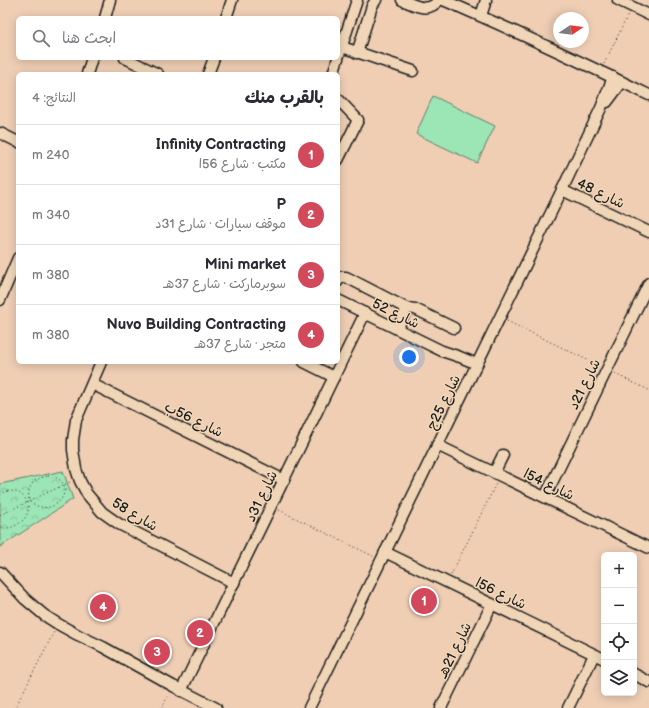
<!DOCTYPE html>
<html lang="ar">
<meta charset="utf-8">
<style>
:root{--surface:#fff;--page:#f7f7f7;--text:#2b2b33;--muted:#7c7c81;--line:#e1e1e2;--accent:#d1495b}
body{margin:0;font-family:"Balsamiq Sans","Playpen Sans Arabic",sans-serif;background:var(--page);color:var(--text);direction:rtl}
.controls{position:absolute;right:12px;bottom:12px;display:grid;overflow:hidden;border-radius:6px;box-shadow:0 2px 10px #0003}
.controls button{width:36px;height:36px;display:grid;place-items:center;padding:0;border:0;border-bottom:1px solid var(--line);background:var(--surface);color:var(--text);font:20px sans-serif}
.compass{position:absolute;left:553px;top:12px;width:36px;height:36px;border-radius:50%;background:var(--surface);box-shadow:0 2px 10px #0003;rotate:77deg}
.you{position:absolute;left:409px;top:357px;width:14px;height:14px;margin:-10px;border:3px solid #fff;border-radius:50%;background:#1a73e8;box-shadow:0 0 0 6px #1a73e833}
.badge{display:grid;place-items:center;width:26px;height:26px;border-radius:50%;background:var(--accent);color:#fff;font-size:13px;font-weight:700}
.pin{position:absolute;translate:-50% -50%;border:2px solid #fff;box-shadow:0 1px 4px #0006}
.list{margin:0;padding:0;list-style:none}
h2{display:flex;justify-content:space-between;align-items:center;height:52px;margin:0;padding:0 16px;font-size:17px}
h2 small{font-size:13px;font-weight:400;color:var(--muted)}
.list li{display:grid;grid-template-columns:26px 1fr auto;gap:12px;align-items:center;box-sizing:border-box;height:60px;padding:0 16px;border-top:1px solid var(--line)}
.list b{display:block;font-size:15px;white-space:nowrap}
.list p{margin:0;font-size:13px;white-space:nowrap;color:var(--muted)}
.list em{font-size:13px;font-style:normal;color:var(--muted)}
.icon{flex:none;width:22px;height:22px;fill:none;stroke:currentColor;stroke-width:2;stroke-linecap:round;stroke-linejoin:round}
.map{position:relative;flex:none;width:649px;height:708px;overflow:hidden;direction:ltr}
.search{position:absolute;background:var(--surface);box-shadow:0 2px 10px #0003;left:16px;top:16px;width:324px;height:44px;display:flex;align-items:center;gap:10px;box-sizing:border-box;padding:0 14px;border-radius:6px;color:var(--muted);font-size:15px}
.panel{position:absolute;background:var(--surface);box-shadow:0 2px 10px #0003;left:16px;top:72px;width:324px;height:292px;border-radius:6px;direction:rtl}
.map>svg:first-child{display:block}
.park{fill:url(#park-crowns);stroke:#5c8068}
.garden{fill:#9ce5b5;stroke:#5c8068}
.lines{fill:none;stroke-linecap:round;stroke-linejoin:round}
.minor-casing{stroke:#1c1c1c;stroke-width:13}
.path{stroke:#1c1c1c;stroke-width:1;stroke-dasharray:1 3;stroke-linecap:butt}
.minor{stroke:#f0d6b7;stroke-width:10}
.labels{text-anchor:middle;stroke-width:3;stroke-linejoin:round;paint-order:stroke}
.street-label{font-size:14px;fill:#1c1c1c;stroke:#f0d6b7}
</style>
<div class="map">
<svg width="649" height="708" viewBox="0 0 649 708">
<defs>
<pattern id="park-crowns" width="20" height="18" patternUnits="userSpaceOnUse"><rect width="20" height="18" fill="#9ce5b5"/><path d="M2 6a3 3 0 1 1 6 0M12 15a3 3 0 1 1 6 0" fill="none" stroke="#86c49b"/></pattern>
</defs>
<rect width="100%" height="100%" fill="#efceb4"/>
<filter id="ink" filterUnits="userSpaceOnUse"><feTurbulence type="fractalNoise" baseFrequency=".025" numOctaves="2"/><feDisplacementMap in="SourceGraphic" scale="8" xChannelSelector="R" yChannelSelector="G"/><feConvolveMatrix kernelMatrix="1 2 1 2 8 2 1 2 1" color-interpolation-filters="sRGB"/></filter>
<g filter="url(#ink)">
<polygon class="park" points="63,471 73,499 0,547 0,484"/>
<polygon class="garden" points="433,96 495,126 477,163 416,134"/>
<g class="lines">
<g class="minor-casing">
<g id="minor">
<path d="M402 0C415 5 428 14 439 0"/>
<path d="M443 0C512 29 581 62 649 95"/>
<polyline points="618,0 649,15"/>
<polyline points="481,16 486,0"/>
<polyline points="105,18 110,0"/>
<polyline points="226,18 232,0"/>
<polyline points="342,47 413,71"/>
<polyline points="357,53 372,6 376,0"/>
<polyline points="125,58 158,74"/>
<polyline points="338,58 357,0"/>
<polyline points="87,74 92,58"/>
<polyline points="208,74 214,58"/>
<polyline points="333,74 338,58"/>
<polyline points="338,99 358,120 338,160"/>
<polyline points="607,102 622,82"/>
<polyline points="0,133 18,142"/>
<polyline points="562,190 649,232"/>
<polyline points="338,281 340,277 346,277 406,308 405,313 397,329"/>
<polyline points="0,300 18,258"/>
<polyline points="338,300 442,351 460,357 477,364"/>
<polyline points="406,308 415,309 454,328"/>
<polyline points="101,362 76,420 73,440 73,450 76,469 80,481 87,494 102,512 119,524 234,583"/>
<polyline points="304,362 334,377"/>
<polyline points="92,384 284,480"/>
<polyline points="437,445 649,548"/>
<polyline points="494,473 503,455"/>
<polyline points="545,497 649,283"/>
<polyline points="385,552 604,659"/>
<polyline points="0,572 25,599 44,615 58,624 78,635 103,647 173,686 216,708"/>
<polyline points="634,674 649,682"/>
<polyline points="181,691 365,313"/>
<polyline points="309,708 562,190 601,108 613,77"/>
<polyline points="441,708 492,604"/>
<polyline points="568,708 594,655"/>
</g>
</g>
<g class="path">
<polyline points="604,64 628,15"/>
<polyline points="507,321 600,366"/>
<polyline points="615,374 649,390"/>
<path d="M48 476C82 479 57 524 29 501 27 486 33 479 48 476Z"/>
<path d="M0 494C23 482 40 511 18 524 12 528 7 529 0 527"/>
<polyline points="279,510 373,556"/>
<polyline points="0,515 72,481"/>
<polyline points="451,575 496,484"/>
<polyline points="15,708 54,632"/>
<polyline points="162,708 169,694"/>
</g>
<use href="#minor" class="minor"/>
</g>
</g>
<g class="labels">
<g class="street-label">
<text transform="translate(601 193) rotate(26)" y="5">شارع 48</text>
<text transform="translate(396 313) rotate(26)" y="5">شارع 52</text>
<text transform="translate(584 384) rotate(-64)" y="5">شارع 21د</text>
<text transform="translate(443 402) rotate(-64)" y="5">شارع 25ج</text>
<text transform="translate(194 419) rotate(26)" y="5">شارع 56ب</text>
<text transform="translate(549 484) rotate(26)" y="5">شارع 54ا</text>
<text transform="translate(261 496) rotate(-64)" y="5">شارع 31د</text>
<text transform="translate(135 514) rotate(31)" y="5">شارع 58</text>
<text transform="translate(501 593) rotate(26)" y="5">شارع 56ا</text>
<text transform="translate(454 650) rotate(-64)" y="5">شارع 21هـ</text>
</g>
</g>
</svg>
<div class="controls">
<button>+</button>
<button>−</button>
<button><svg class="icon" aria-label="locate" viewBox="0 0 24 24"><circle cx="12" cy="12" r="6"/><path d="M12 2v4M12 18v4M2 12h4M18 12h4"/></svg></button>
<button><svg class="icon" aria-label="layers" viewBox="0 0 24 24"><path d="M12 4l9 5-9 5-9-5zM3 14l9 5 9-5"/></svg></button>
</div>
<svg class="compass" viewBox="-18 -18 36 36"><path d="M0-13l5 13h-10z" fill="#e53935"/><path d="M0 13l5-13h-10z" fill="#7c7c81"/></svg>
<div class="you"></div>
<div class="pin badge" style="left:424px;top:601px">1</div>
<div class="pin badge" style="left:200px;top:633px">2</div>
<div class="pin badge" style="left:157px;top:652px">3</div>
<div class="pin badge" style="left:103px;top:607px">4</div>
<div class="search"><svg class="icon" aria-label="search" viewBox="0 0 24 24"><circle cx="10" cy="10" r="6"/><path d="M15 15l6 6"/></svg>ابحث هنا</div>
<section class="panel">
<h2>بالقرب منك<small>النتائج: 4</small></h2>
<ul class="list">
<li><span class="badge">1</span><div><b>Infinity Contracting</b><p>مكتب · شارع 56ا</p></div><em>240 m</em></li>
<li><span class="badge">2</span><div><b>P</b><p>موقف سيارات · شارع 31د</p></div><em>340 m</em></li>
<li><span class="badge">3</span><div><b>Mini market</b><p>سوبرماركت · شارع 37هـ</p></div><em>380 m</em></li>
<li><span class="badge">4</span><div><b>Nuvo Building Contracting</b><p>متجر · شارع 37هـ</p></div><em>380 m</em></li>
</ul>
</section>
</div>
